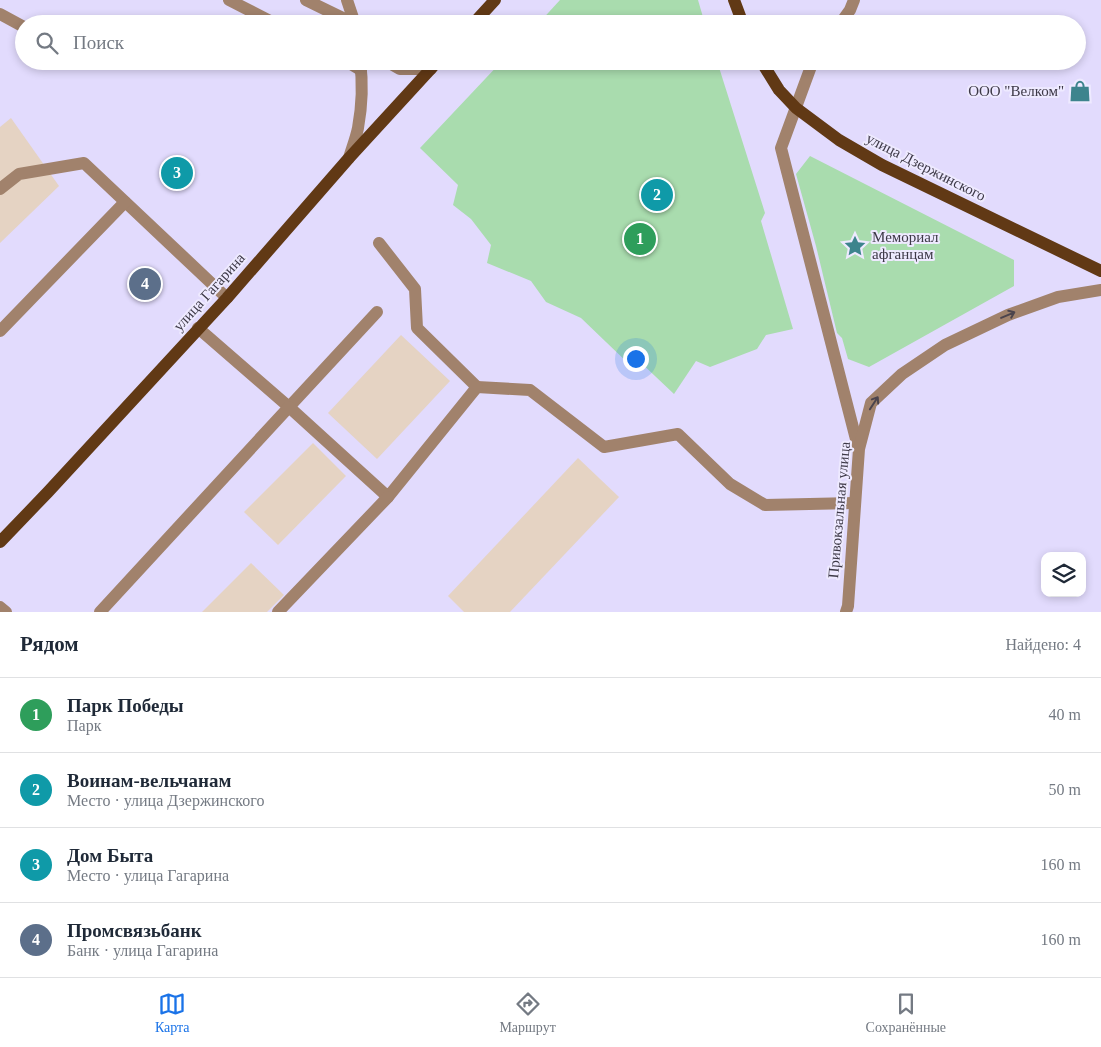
<!DOCTYPE html>
<html lang="ru">
<meta charset="utf-8">
<style>
:root{--surface:#fff;--page:#f2f2f3;--text:#1f2937;--muted:#747a83;--line:#e0e1e3;--accent:#1a73e8}
body{margin:0;font-family:"Times New Roman",serif;background:var(--page);color:var(--text)}
.controls{position:absolute;right:15px;bottom:15px;display:grid;overflow:hidden;border-radius:10px;box-shadow:0 2px 8px #0003}
.controls button{width:45px;height:45px;display:grid;place-items:center;padding:0;border:0;border-bottom:1px solid var(--line);background:var(--surface);color:var(--text);font:25px sans-serif}
.you{position:absolute;left:635px;top:358px;width:18px;height:18px;margin:-12px;border:4px solid #fff;border-radius:50%;background:#1a73e8;box-shadow:0 0 0 8px #1a73e833}
.badge{display:grid;place-items:center;width:32px;height:32px;border-radius:50%;background:var(--accent);color:#fff;font-size:16px;font-weight:700}
.pin{position:absolute;translate:-50% -50%;border:2px solid #fff;box-shadow:0 1px 5px #0006}
.list{margin:0;padding:0;list-style:none}
h2{display:flex;justify-content:space-between;align-items:center;height:65px;margin:0;padding:0 20px;font-size:21px}
h2 small{font-size:16px;font-weight:400;color:var(--muted)}
.list li{display:grid;grid-template-columns:32px 1fr auto;gap:15px;align-items:center;box-sizing:border-box;height:75px;padding:0 20px;border-top:1px solid var(--line)}
.list b{display:block;font-size:19px;white-space:nowrap}
.list p{margin:0;font-size:16px;white-space:nowrap;color:var(--muted)}
.list em{font-size:16px;font-style:normal;color:var(--muted)}
.icon{flex:none;width:28px;height:28px;fill:none;stroke:currentColor;stroke-width:2;stroke-linecap:round;stroke-linejoin:round}
.map{position:relative;flex:none;width:1101px;height:612px;overflow:hidden}
.search{position:absolute;background:var(--surface);box-shadow:0 2px 8px #0003;left:15px;right:15px;top:15px;height:55px;display:flex;align-items:center;gap:12px;box-sizing:border-box;padding:0 18px;border-radius:28px;color:var(--muted);font-size:19px}
.sheet{height:365px;background:var(--surface)}
nav{display:flex;justify-content:space-around;align-items:center;box-sizing:border-box;height:70px;border-top:1px solid var(--line);background:var(--surface);font-size:14px;color:var(--muted)}
nav a{display:grid;justify-items:center;gap:2px}
nav .on{color:var(--accent)}
.map>svg:first-child{display:block}
.industrial{fill:#e5d3c3}
.green{fill:#a9dcae}
.lines{fill:none;stroke-linecap:round;stroke-linejoin:round}
.minor{stroke:#a1826c;stroke-width:12}
.major{stroke:#613915;stroke-width:12}
.oneway{stroke:#4c444d}
.labels{text-anchor:middle;stroke-width:4;stroke-linejoin:round;paint-order:stroke}
.poi-label{font-size:15px;fill:#3d3947;stroke:#eeeaff;text-anchor:end}
.street-label{font-size:15px;fill:#3d3947;stroke:#eeeaff}
</style>
<div class="map">
<svg width="1101" height="612" viewBox="0 0 1101 612">
<rect width="100%" height="100%" fill="#e2dbfd"/>
<g class="industrial">
<polygon points="11,118 59,186 0,243 0,127"/>
<polygon points="401,335 450,381 377,459 328,413"/>
<polygon points="313,443 346,476 278,545 244,512"/>
<polygon points="578,458 619,497 510,612 464,612 448,596"/>
<polygon points="251,563 284,595 267,612 202,612"/>
</g>
<g class="green">
<polygon points="560,0 698,0 705,24 538,24"/>
<polygon points="502,61 717,61 765,213 761,221 793,329 766,335 757,349 710,367 696,361 674,394 637,359 631,366 581,318 546,302 531,281 487,263 491,245 471,219 453,205 458,185 420,148"/>
<polygon points="810,156 1014,260 1014,286 869,367 848,359 842,338 837,333 816,246 796,174"/>
</g>
<g class="lines">
<g class="minor">
<polyline points="229,0 276,24"/>
<polyline points="306,0 355,24"/>
<polyline points="347,0 355,24"/>
<polyline points="0,14 24,27"/>
<polyline points="840,24 850,10 854,0"/>
<polyline points="346,61 361,70"/>
<polyline points="386,61 400,69 431,69"/>
<polyline points="813,61 781,148 858,447"/>
<path d="M349 158C352 148 356 138 358 128 362 106 363 83 360 61"/>
<polyline points="0,189 19,174 84,163 227,298"/>
<polyline points="198,328 289,407 377,312"/>
<polyline points="0,331 125,202"/>
<polyline points="477,387 530,390 604,447 678,434 730,484 765,505 854,503"/>
<polyline points="0,607 6,612"/>
<polyline points="100,612 289,407 388,497 477,387 417,328 415,289 379,243"/>
<polyline points="278,612 388,497"/>
<polyline points="846,612 848,606 859,449 871,403 902,374 945,345 1008,315 1058,297 1101,290"/>
</g>
<g class="major">
<polyline points="734,0 743,24"/>
<polyline points="473,24 495,0"/>
<polyline points="761,61 779,90 796,108 839,140 882,165 1101,271"/>
<polyline points="0,542 48,492 227,298 349,158 438,61"/>
</g>
</g>
<defs><path id="oneway-shaft" d="M-6 0H5M1.5-3L5.5 0L1.5 3" fill="none" stroke-width="1.6" stroke-linecap="round" stroke-linejoin="round" transform="scale(1.25)"/></defs>
<g class="oneway">
<use href="#oneway-shaft" transform="translate(1008 315) rotate(-23)"/>
<use href="#oneway-shaft" transform="translate(874 403) rotate(-57)"/>
</g>
<defs>
<g id="shop-bare" transform="scale(1.725)"><path d="M-5-2.5h2.3a2.7 3.5 0 0 1 5.4 0H5L5.5 6h-11ZM-1.5-2.5h3a1.5 2.3 0 0 0-3 0Z" fill="#3d848d" stroke="#eeeaff" stroke-width="2.5" paint-order="stroke"/></g>
<g id="sight-bare" transform="scale(1.725)"><path d="M0-6L1.8-2.2L6-1.7L2.9 1.2L3.7 5.4L0 3.3L-3.7 5.4L-2.9 1.2L-6-1.7L-1.8-2.2Z" fill="#3d848d" stroke="#eeeaff" stroke-width="2.5" paint-order="stroke"/></g>
</defs>
<g fill-rule="evenodd">
<use href="#shop-bare" x="1080" y="91"/>
<use href="#sight-bare" x="855" y="246"/>
</g>
<g class="labels">
<g class="poi-label">
<text x="1064" y="96">ООО "Велком"</text>
<text x="872" y="242" text-anchor="start">Мемориал<tspan x="872" dy="17">афганцам</tspan></text>
</g>
<g class="street-label">
<text transform="translate(926 167) rotate(27)" y="5">улица Дзержинского</text>
<text transform="translate(209 292) rotate(-48)" y="5">улица Гагарина</text>
<text transform="translate(839 510) rotate(-85)" y="5">Привокзальная улица</text>
</g>
</g>
</svg>
<div class="controls">
<button><svg class="icon" aria-label="layers" viewBox="0 0 24 24"><path d="M12 4l9 5-9 5-9-5zM3 14l9 5 9-5"/></svg></button>
</div>
<div class="you"></div>
<div class="pin badge" style="left:640px;top:239px;background:#2e9e5b">1</div>
<div class="pin badge" style="left:657px;top:195px;background:#0f9aa8">2</div>
<div class="pin badge" style="left:177px;top:173px;background:#0f9aa8">3</div>
<div class="pin badge" style="left:145px;top:284px;background:#5c6f8a">4</div>
<div class="search"><svg class="icon" aria-label="search" viewBox="0 0 24 24"><circle cx="10" cy="10" r="6"/><path d="M15 15l6 6"/></svg>Поиск</div>
</div>
<section class="sheet">
<h2>Рядом<small>Найдено: 4</small></h2>
<ul class="list">
<li><span class="badge" style="background:#2e9e5b">1</span><div><b>Парк Победы</b><p>Парк</p></div><em>40 m</em></li>
<li><span class="badge" style="background:#0f9aa8">2</span><div><b>Воинам-вельчанам</b><p>Место · улица Дзержинского</p></div><em>50 m</em></li>
<li><span class="badge" style="background:#0f9aa8">3</span><div><b>Дом Быта</b><p>Место · улица Гагарина</p></div><em>160 m</em></li>
<li><span class="badge" style="background:#5c6f8a">4</span><div><b>Промсвязьбанк</b><p>Банк · улица Гагарина</p></div><em>160 m</em></li>
</ul>
</section>
<nav>
<a class="on"><svg class="icon" aria-label="map" viewBox="0 0 24 24"><path d="M3 6l6-2 6 2 6-2v14l-6 2-6-2-6 2zM9 4v14M15 6v14"/></svg>Карта</a>
<a><svg class="icon" aria-label="directions" viewBox="0 0 24 24"><path d="M12 3l9 9-9 9-9-9zM9 14v-3h6M13 9l2 2-2 2"/></svg>Маршрут</a>
<a><svg class="icon" aria-label="saved" viewBox="0 0 24 24"><path d="M7 4h10v16l-5-4-5 4z"/></svg>Сохранённые</a>
</nav>
